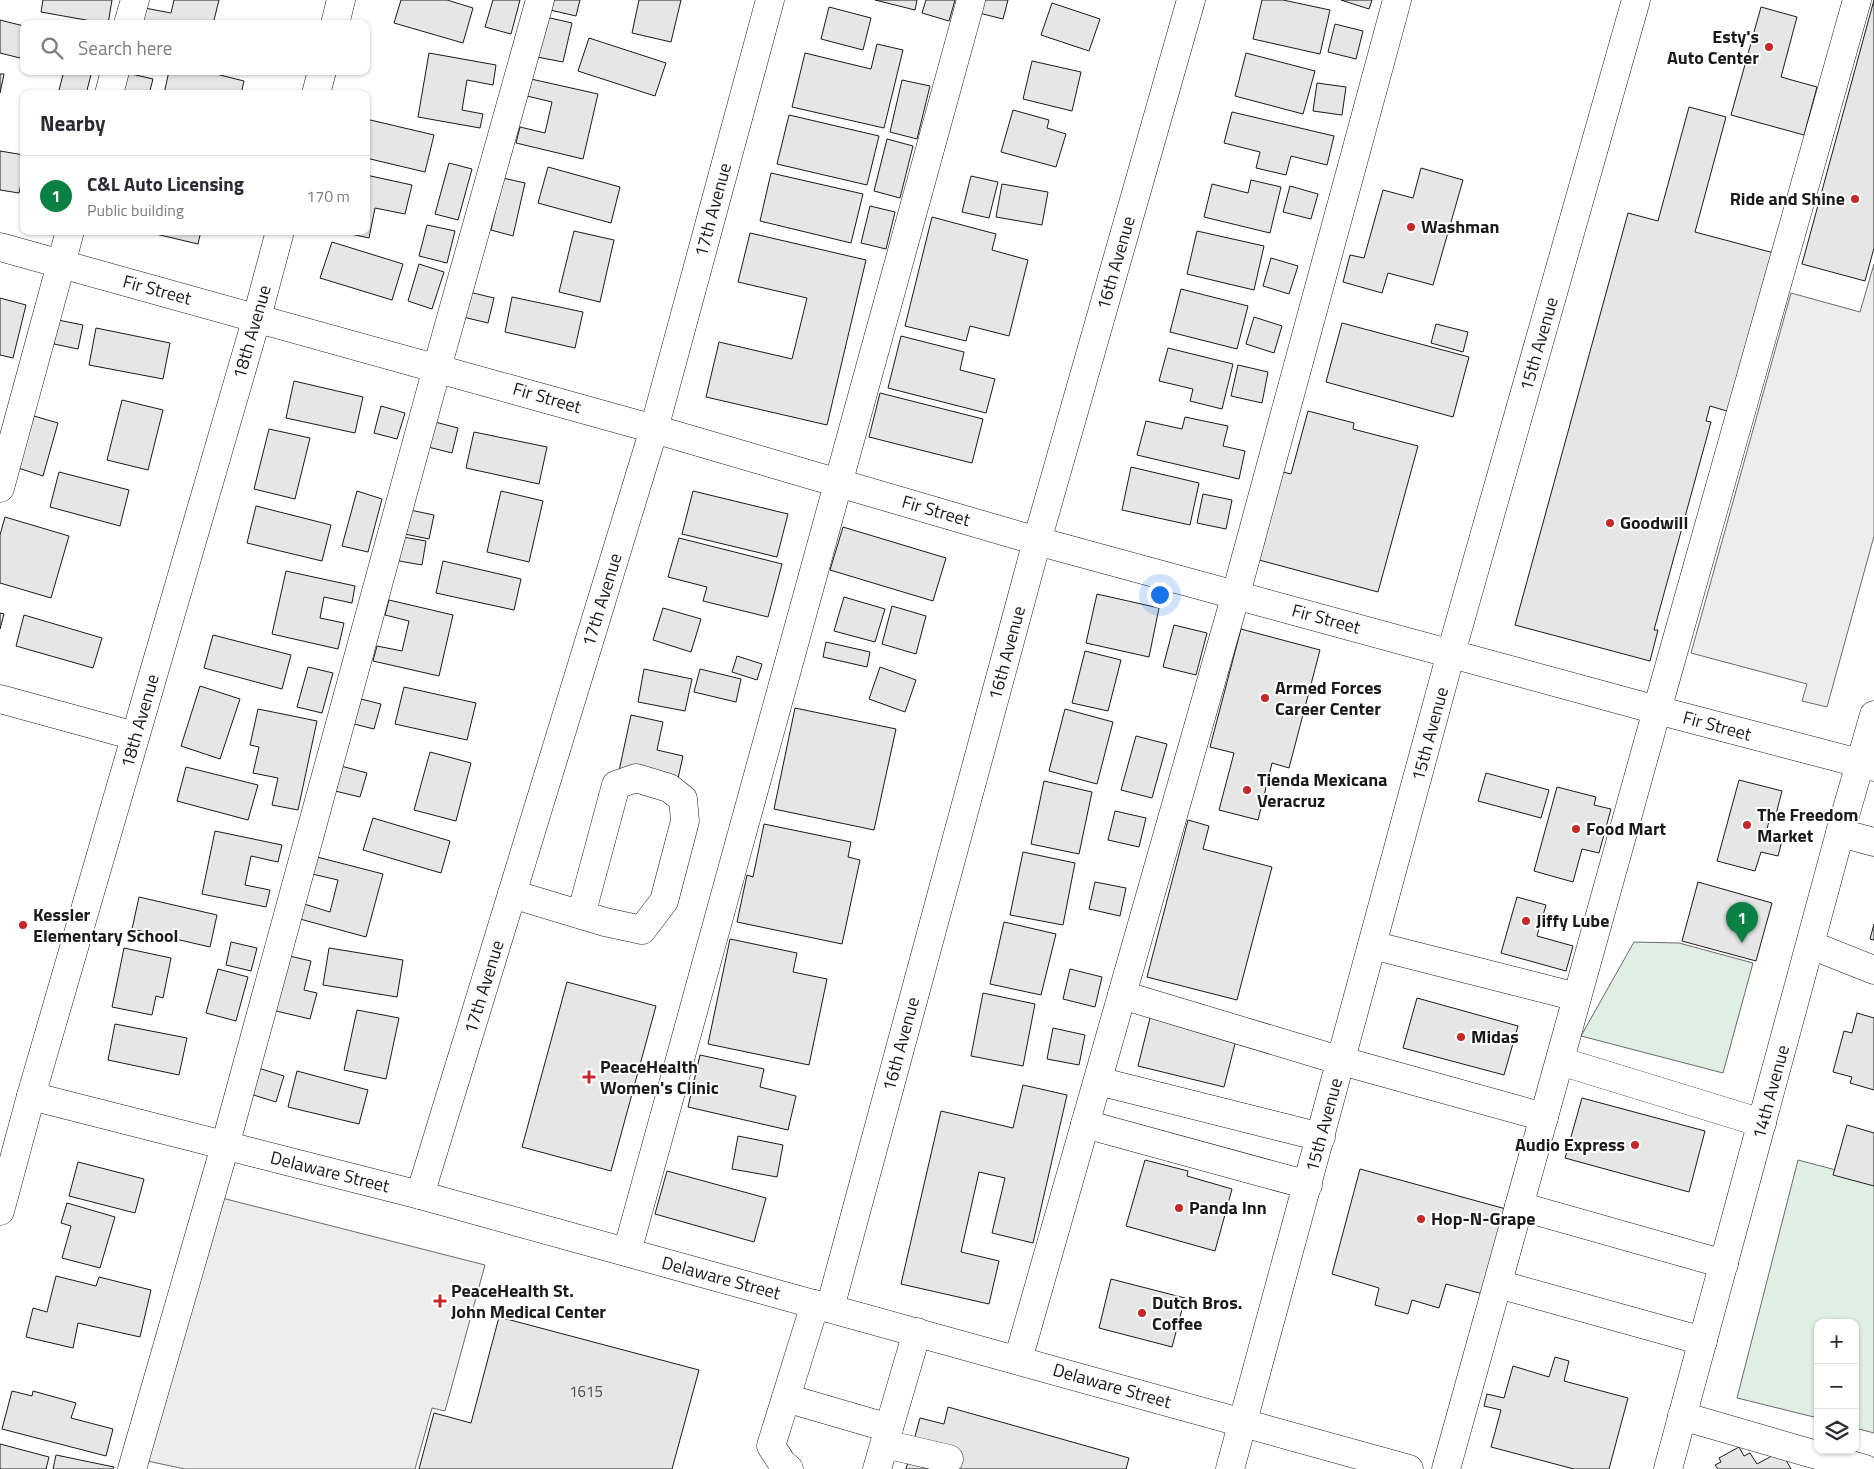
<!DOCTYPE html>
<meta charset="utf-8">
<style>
:root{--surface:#fff;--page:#f7f7f7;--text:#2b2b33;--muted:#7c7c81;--line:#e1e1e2;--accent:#0b8043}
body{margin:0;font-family:"Titillium Web",sans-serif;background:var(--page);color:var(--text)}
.controls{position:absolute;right:15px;bottom:15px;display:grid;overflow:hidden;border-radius:10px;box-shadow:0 1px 4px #0004}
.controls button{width:45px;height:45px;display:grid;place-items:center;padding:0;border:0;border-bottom:1px solid var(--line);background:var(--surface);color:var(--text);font:25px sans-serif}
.you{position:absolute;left:1159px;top:594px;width:18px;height:18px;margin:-12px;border:4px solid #fff;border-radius:50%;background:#1a73e8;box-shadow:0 0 0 8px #1a73e833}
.badge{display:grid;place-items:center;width:32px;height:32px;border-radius:50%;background:var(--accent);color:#fff;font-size:16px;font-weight:700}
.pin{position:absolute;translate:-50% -41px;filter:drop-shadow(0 1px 2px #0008)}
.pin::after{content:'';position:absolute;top:26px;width:18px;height:15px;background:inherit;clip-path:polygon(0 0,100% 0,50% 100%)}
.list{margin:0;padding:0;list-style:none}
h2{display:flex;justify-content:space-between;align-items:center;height:65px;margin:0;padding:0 20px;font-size:21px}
h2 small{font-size:16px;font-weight:400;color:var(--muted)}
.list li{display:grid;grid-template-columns:32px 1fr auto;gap:15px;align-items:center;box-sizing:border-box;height:80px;padding:0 20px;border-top:1px solid var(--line)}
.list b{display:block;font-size:19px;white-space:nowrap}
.list p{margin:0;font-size:16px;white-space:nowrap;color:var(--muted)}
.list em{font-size:16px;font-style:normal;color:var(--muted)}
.icon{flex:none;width:28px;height:28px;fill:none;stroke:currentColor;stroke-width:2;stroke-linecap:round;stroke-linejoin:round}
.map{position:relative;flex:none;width:1874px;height:1469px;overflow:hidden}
.search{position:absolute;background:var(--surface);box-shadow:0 1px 4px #0004;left:20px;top:20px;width:350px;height:55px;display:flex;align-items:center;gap:12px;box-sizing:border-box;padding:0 18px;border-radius:10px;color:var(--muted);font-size:19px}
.panel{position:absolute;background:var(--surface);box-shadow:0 1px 4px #0004;left:20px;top:90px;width:350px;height:145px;border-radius:10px}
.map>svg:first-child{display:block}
.green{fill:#e0efe3;stroke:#6a6a6a}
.parking{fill:#ededed;stroke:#6a6a6a}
.building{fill:#e6e6e6;stroke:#1a1a1a}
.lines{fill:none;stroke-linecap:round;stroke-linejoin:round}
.minor-casing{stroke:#1a1a1a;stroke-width:29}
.major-casing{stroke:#1a1a1a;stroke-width:29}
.minor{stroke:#fff;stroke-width:28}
.major{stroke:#fff;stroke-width:28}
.poi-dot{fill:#c62828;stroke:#fff;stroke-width:2}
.labels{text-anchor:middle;stroke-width:4;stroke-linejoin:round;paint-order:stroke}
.number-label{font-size:15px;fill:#4d4d4d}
.poi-label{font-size:18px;font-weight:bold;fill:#1a1a1a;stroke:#fff;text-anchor:start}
.street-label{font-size:18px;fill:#1a1a1a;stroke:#fff}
</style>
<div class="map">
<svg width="1874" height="1469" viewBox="0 0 1874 1469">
<rect width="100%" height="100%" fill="#fff"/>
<g class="green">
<polygon points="1634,942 1679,943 1753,963 1723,1073 1581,1036"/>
<polygon points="1798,1160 1874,1180 1874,1433 1855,1428 1855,1323 1818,1323 1818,1418 1737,1398"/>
</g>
<g class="parking">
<polygon points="1874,264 1874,536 1827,707 1802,701 1807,684 1691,653 1791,293 1860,312"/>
<polygon points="222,1198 485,1265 445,1411 432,1408 415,1469 185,1469 147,1461"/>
</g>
<g class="building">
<polygon points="43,0 112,0 108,24 41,12"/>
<polygon points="174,0 219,0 213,24 141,24 145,8 171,13"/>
<polygon points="401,0 447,0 473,8 463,43 394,23"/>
<polygon points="493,0 520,0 511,34 485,27"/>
<polygon points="553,0 580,0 576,16 550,10"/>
<polygon points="639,0 681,0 671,42 632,33"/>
<polygon points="875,0 917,0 915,10"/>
<polygon points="926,0 955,0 949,21 922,13"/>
<polygon points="982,0 1008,0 1003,19 979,13"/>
<polygon points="1262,0 1283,0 1330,10 1320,54 1253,39"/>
<polygon points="1341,0 1372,0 1369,9"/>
<polygon points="1874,0 1874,248 1865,281 1802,264"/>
<polygon points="1052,3 1100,19 1089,51 1041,35"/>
<polygon points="829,7 871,18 863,50 821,39"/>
<polygon points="1761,7 1797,17 1781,77 1817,87 1804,135 1731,115"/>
<polygon points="546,17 572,23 563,62 537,57"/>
<polygon points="0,20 24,26 24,59 0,53"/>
<polygon points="1335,24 1363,31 1356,59 1328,52"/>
<polygon points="589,38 666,63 655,96 578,71"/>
<polygon points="877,44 903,50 884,128 792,107 805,53 871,69"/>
<polygon points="429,53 496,65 493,85 467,80 462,110 483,114 480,128 418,117"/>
<polygon points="1246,53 1315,71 1303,114 1235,96"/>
<polygon points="1032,61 1081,72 1072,111 1023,99"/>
<polygon points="64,71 92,71 86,94 58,94"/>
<polygon points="169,71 204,71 244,81 241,94 164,94"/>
<polygon points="127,73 153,79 149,94 121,94"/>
<polygon points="0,74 4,74 0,93"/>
<polygon points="531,79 598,94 583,159 516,143 520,127 545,133 552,102 527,96"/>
<polygon points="902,80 930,86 917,139 890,132"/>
<polygon points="1317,83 1346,87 1342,115 1313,111"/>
<polygon points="1689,107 1726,117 1695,232 1774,253 1730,412 1710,406 1706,421 1711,422 1654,630 1658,630 1650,661 1515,625 1628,213 1658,221"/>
<polygon points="1013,110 1049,120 1047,128 1066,134 1056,167 1001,152"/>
<polygon points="1232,112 1334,136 1327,165 1291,156 1286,175 1256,168 1260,152 1224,143"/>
<polygon points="789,115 879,136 867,185 777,164"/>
<polygon points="366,119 434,135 425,172 366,158"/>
<polygon points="887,139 913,146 900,198 874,191"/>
<polygon points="0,151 24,155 24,170 19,193 0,190"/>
<polygon points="449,163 472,169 458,220 435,214"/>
<polygon points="548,167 620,187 611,223 538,203"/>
<polygon points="1421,168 1463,180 1433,285 1388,273 1382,293 1343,282 1350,255 1364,258 1383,190 1413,198"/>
<polygon points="771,173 863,194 851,243 760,221"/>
<polygon points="366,175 412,185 405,214 375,208 369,238 337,231 366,231"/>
<polygon points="971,176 998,182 989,218 962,212"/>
<polygon points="503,178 525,183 513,236 491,230"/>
<polygon points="1251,180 1281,187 1270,233 1204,217 1212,184 1248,193"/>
<polygon points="1002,184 1048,192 1042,225 996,217"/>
<polygon points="1290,186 1318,194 1311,219 1283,212"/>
<polygon points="870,206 895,212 886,249 861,243"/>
<polygon points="932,217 996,234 992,250 1028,260 1009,336 970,326 966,341 905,326"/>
<polygon points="427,225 455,231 447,263 419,256"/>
<polygon points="143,231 201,231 198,244"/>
<polygon points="574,231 614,240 600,302 559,292"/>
<polygon points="1197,231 1264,246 1254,290 1187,274"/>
<polygon points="750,233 866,260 827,425 706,397 719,342 792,359 807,298 738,282"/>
<polygon points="332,242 403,264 392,300 320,278"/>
<polygon points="1271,258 1298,266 1289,294 1263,286"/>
<polygon points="419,264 444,272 432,309 408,301"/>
<polygon points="1181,289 1248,306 1237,349 1170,332"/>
<polygon points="469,292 494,298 488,323 463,317"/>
<polygon points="512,297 583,312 575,348 505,332"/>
<polygon points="0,298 26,305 13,358 0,355"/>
<polygon points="1254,317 1282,326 1274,353 1246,344"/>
<polygon points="58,320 83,325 78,349 54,344"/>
<polygon points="1342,323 1469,357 1453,417 1326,382"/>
<polygon points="1436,324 1468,332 1463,352 1431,343"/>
<polygon points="96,328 170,343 163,379 89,365"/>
<polygon points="901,336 964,352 960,370 995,379 986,413 888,388"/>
<polygon points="1168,348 1233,364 1222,409 1190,401 1193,389 1159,381"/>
<polygon points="1238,365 1268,372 1262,403 1231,396"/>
<polygon points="294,381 363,397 355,433 286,418"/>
<polygon points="880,393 983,419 972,463 869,437"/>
<polygon points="122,400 163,410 148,470 107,460"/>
<polygon points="381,406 405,413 397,439 374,433"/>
<polygon points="1308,411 1354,423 1353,429 1418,446 1378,592 1259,560 1283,472 1291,474"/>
<polygon points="34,416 58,423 43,476 18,468"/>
<polygon points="1185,417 1228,426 1223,446 1245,451 1239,479 1137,455 1146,421 1182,429"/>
<polygon points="435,422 458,428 452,453 428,447"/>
<polygon points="269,429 310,438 295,499 254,489"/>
<polygon points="474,432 547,447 539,484 466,468"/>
<polygon points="1131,467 1199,483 1190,525 1122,510"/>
<polygon points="59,472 129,490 120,526 50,507"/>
<polygon points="357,491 382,499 368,552 342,546"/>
<polygon points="501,491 543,501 529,562 487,552"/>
<polygon points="693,491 788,514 777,557 682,534"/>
<polygon points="1203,494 1232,500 1226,529 1197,523"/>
<polygon points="256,506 331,525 322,561 247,543"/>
<polygon points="410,510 434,515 429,539 405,534"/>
<polygon points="5,517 69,536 51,598 0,583 0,535"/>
<polygon points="843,527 946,558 933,601 830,570"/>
<polygon points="403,537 426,541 422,565 399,561"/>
<polygon points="679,538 782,564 768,617 703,601 707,587 668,577"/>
<polygon points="443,561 521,579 514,610 436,593"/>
<polygon points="286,571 355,586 352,603 324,597 320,618 344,623 338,649 272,634"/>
<polygon points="1097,594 1159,608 1149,657 1086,643"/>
<polygon points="844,597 885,609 875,642 834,631"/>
<polygon points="389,600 453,615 439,676 373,661 377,646 402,651 409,621 385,615"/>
<polygon points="892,606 926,616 916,654 882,644"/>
<polygon points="663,608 701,619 691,652 653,640"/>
<polygon points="0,613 4,614 0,629"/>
<polygon points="24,615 102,638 93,668 16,646"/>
<polygon points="1174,625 1207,633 1196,675 1163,667"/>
<polygon points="1241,629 1320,650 1289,768 1272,763 1258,820 1219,810 1234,753 1210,747"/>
<polygon points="213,635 291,655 282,689 204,668"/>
<polygon points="826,642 870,652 867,667 823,657"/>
<polygon points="1085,651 1121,660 1108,711 1072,703"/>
<polygon points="737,656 762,664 757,680 732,672"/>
<polygon points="308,667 333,673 322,713 297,707"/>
<polygon points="880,667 916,680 905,712 869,699"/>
<polygon points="644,669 692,679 685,711 638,702"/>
<polygon points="700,669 741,679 736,702 694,692"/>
<polygon points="200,686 240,699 220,759 181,746"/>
<polygon points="404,687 476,703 467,740 395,724"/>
<polygon points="361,699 381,704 374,729 354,724"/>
<polygon points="795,708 896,729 874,830 774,809"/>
<polygon points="258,709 317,721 298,810 272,805 278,778 253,773 259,747 250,745"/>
<polygon points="1065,709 1113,722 1097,784 1049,771"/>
<polygon points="631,715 663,722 657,750 683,756 677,783 619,771"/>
<polygon points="1136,736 1167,744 1152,798 1121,790"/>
<polygon points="430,752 471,763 456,821 414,810"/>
<polygon points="341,766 367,773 360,797 335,791"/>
<polygon points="186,767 258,785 248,820 177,801"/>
<polygon points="1486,773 1549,790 1541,818 1478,801"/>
<polygon points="1739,780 1782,791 1775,818 1770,817 1766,833 1783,837 1778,856 1761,852 1755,871 1717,861"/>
<polygon points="1044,781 1092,792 1079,854 1031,844"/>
<polygon points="1557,787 1596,797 1594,805 1611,809 1599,853 1582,849 1573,882 1534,871"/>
<polygon points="1115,811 1146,818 1139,847 1108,840"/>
<polygon points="373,818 450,841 441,873 363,850"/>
<polygon points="1188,820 1209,826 1203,849 1272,867 1237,1000 1147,977"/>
<polygon points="764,824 851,842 848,857 860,860 842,944 737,922 747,875 753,877"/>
<polygon points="215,831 282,845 278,862 251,856 245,885 270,890 266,907 202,894"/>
<polygon points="1023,852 1075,863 1063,925 1010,915"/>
<polygon points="317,857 383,874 366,937 300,919 304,904 330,912 338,880 312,874"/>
<polygon points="1095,882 1126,888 1120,916 1089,909"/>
<polygon points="1698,882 1772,903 1756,961 1682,941"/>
<polygon points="139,897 217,915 210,947 132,929"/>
<polygon points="1517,897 1546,905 1537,936 1573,946 1566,971 1501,953"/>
<polygon points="1004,922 1056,934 1041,995 990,984"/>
<polygon points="1874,924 1874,940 1870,939"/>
<polygon points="730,939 797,953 793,972 827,979 809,1065 708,1044"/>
<polygon points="231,942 257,948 251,971 226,965"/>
<polygon points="124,948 171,958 163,998 156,996 152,1015 112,1007"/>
<polygon points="329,948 403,960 397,997 323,985"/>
<polygon points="285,955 311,961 304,990 317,993 310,1019 272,1010"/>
<polygon points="218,969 248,977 236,1021 206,1013"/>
<polygon points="1070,969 1102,977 1095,1007 1063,999"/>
<polygon points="567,982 656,1006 611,1171 522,1147"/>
<polygon points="983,993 1035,1004 1023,1066 971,1056"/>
<polygon points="1417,998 1518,1026 1504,1075 1403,1048"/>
<polygon points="357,1010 399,1018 386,1079 344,1070"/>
<polygon points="1857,1013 1874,1018 1874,1090 1850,1083 1852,1077 1833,1072 1844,1031 1852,1033"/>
<polygon points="1151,1014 1237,1036 1224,1087 1138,1066"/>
<polygon points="115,1024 187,1038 179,1075 108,1060"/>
<polygon points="1053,1028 1085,1035 1079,1065 1047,1059"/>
<polygon points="700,1055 764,1069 760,1087 796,1096 788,1130 688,1107"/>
<polygon points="255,1067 284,1076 276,1102 247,1093"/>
<polygon points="297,1071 368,1090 359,1124 288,1107"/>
<polygon points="1023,1085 1067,1095 1033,1243 992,1233 1005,1178 979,1172 961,1252 999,1261 989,1304 901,1284 941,1111 1013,1128"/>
<polygon points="1582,1098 1705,1131 1689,1192 1565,1158"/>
<polygon points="1847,1125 1874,1133 1874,1186 1833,1175"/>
<polygon points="738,1136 783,1145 777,1177 732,1169"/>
<polygon points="1145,1160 1188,1171 1187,1176 1232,1189 1215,1251 1126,1226"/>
<polygon points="78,1162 144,1179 135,1213 69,1196"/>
<polygon points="1360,1169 1506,1209 1483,1294 1446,1284 1439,1308 1412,1300 1408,1314 1375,1305 1379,1288 1332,1274"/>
<polygon points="667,1171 766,1198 754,1242 655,1214"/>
<polygon points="67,1203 115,1217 100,1268 62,1258 71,1226 61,1223"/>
<polygon points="56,1276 96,1286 99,1277 151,1290 140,1337 78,1323 73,1348 26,1337 33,1308 47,1312"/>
<polygon points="1111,1279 1185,1298 1172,1347 1099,1328"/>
<polygon points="499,1317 699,1370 672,1469 419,1469 434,1413 471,1423"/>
<polygon points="1555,1357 1569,1361 1564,1381 1628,1398 1609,1469 1574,1469 1491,1447 1501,1410 1484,1406 1487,1394 1504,1398 1513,1366 1549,1377"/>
<polygon points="12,1391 32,1396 33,1391 76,1403 71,1418 113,1429 106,1456 2,1429"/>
<polygon points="948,1407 1129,1458 1126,1469 906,1469 920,1418 944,1424"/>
<polygon points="0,1444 49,1457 46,1469 0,1469"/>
<polygon points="1739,1447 1744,1456 1750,1453 1757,1464 1781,1451 1791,1469 1718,1469 1715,1465 1721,1462 1719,1458"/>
<polygon points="56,1455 114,1467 113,1469 53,1469"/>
</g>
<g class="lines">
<g class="minor-casing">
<g id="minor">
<polyline points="128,24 135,0"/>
<polyline points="335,24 341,0"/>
<polyline points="109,94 115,71"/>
<polyline points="316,94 322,71"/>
<polyline points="0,247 654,429 1037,541 1657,710 1874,767"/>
<polyline points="0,488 70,231"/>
<polyline points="0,699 135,736"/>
<polyline points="1840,833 1874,842"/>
<polyline points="512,894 605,922 642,930 664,901 685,821 683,799 669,788 636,778 616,785 581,915"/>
<polyline points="1372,945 1577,997"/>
<polyline points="1811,945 1874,970"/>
<polyline points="1122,995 1342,1061 1544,1117"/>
<polyline points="1560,1061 1762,1123"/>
<polyline points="1098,1081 1321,1137"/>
<polyline points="31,1096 420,1195 1409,1469"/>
<polyline points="1085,1124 1308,1185"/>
<polyline points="420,1195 654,429 770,0"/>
<polyline points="1519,1206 1724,1264"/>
<polyline points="0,1211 31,1096 257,317 280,231"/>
<polyline points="627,1252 971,0"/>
<polyline points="1498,1284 1703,1341"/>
<polyline points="830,1308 1037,541 1191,0"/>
<polyline points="1018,1360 1236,594 1397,0"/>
<polyline points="786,1398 889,1428"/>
<polyline points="1682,1416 1865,1469"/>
<polyline points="885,1444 949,1459"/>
<polyline points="132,1469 225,1146 437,368 540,0"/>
<polyline points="789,1469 782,1463 771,1446 815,1304"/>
<polyline points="877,1469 917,1332"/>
<polyline points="1446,1469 1657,710 1857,0"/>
<polyline points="1668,1469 1840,833 1874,715"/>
</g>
</g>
<g class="major-casing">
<polyline id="major" points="1230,1469 1451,653 1636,0"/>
</g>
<use href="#minor" class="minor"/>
<use href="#major" class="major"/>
</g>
<g class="poi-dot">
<circle cx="1769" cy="47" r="5"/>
<circle cx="1855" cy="199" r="5"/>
<circle cx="1411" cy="227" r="5"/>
<circle cx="1610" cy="523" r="5"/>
<circle cx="1265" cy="698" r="5"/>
<circle cx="1247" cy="790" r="5"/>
<circle cx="1747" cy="825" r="5"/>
<circle cx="1576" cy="829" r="5"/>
<circle cx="1526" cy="921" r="5"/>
<circle cx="23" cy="925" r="5"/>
<circle cx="1461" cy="1037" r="5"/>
<path d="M586.5 1069.5h5v5h5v5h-5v5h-5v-5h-5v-5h5z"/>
<circle cx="1635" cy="1145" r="5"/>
<circle cx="1179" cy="1208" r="5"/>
<circle cx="1421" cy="1219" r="5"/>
<path d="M437.5 1293.5h5v5h5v5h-5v5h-5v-5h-5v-5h5z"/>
<circle cx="1142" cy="1313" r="5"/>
</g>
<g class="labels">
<g class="number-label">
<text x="586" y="1397">1615</text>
</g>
<g class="poi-label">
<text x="1759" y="43" text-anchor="end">Esty's<tspan x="1759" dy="21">Auto Center</tspan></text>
<text x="1845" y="205" text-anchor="end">Ride and Shine</text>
<text x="1421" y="233">Washman</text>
<text x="1620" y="529">Goodwill</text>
<text x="1275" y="694">Armed Forces<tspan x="1275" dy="21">Career Center</tspan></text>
<text x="1257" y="786">Tienda Mexicana<tspan x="1257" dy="21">Veracruz</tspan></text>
<text x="1757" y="821">The Freedom<tspan x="1757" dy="21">Market</tspan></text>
<text x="1586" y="835">Food Mart</text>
<text x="33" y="921">Kessler<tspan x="33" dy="21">Elementary School</tspan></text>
<text x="1536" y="927">Jiffy Lube</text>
<text x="1471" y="1043">Midas</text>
<text x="600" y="1073">PeaceHealth<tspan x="600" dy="21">Women's Clinic</tspan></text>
<text x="1625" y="1151" text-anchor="end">Audio Express</text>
<text x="1189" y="1214">Panda Inn</text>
<text x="1431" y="1225">Hop-N-Grape</text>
<text x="451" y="1297">PeaceHealth St.<tspan x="451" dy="21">John Medical Center</tspan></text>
<text x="1152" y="1309">Dutch Bros.<tspan x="1152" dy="21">Coffee</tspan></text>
</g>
<g class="street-label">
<text transform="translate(713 210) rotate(-75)" y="6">17th Avenue</text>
<text transform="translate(1116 263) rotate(-74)" y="6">16th Avenue</text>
<text transform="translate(157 290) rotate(15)" y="6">Fir Street</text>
<text transform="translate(252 332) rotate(-74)" y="6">18th Avenue</text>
<text transform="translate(1539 344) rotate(-74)" y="6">15th Avenue</text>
<text transform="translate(547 398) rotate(16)" y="6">Fir Street</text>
<text transform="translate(936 511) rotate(16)" y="6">Fir Street</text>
<text transform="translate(602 600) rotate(-73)" y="6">17th Avenue</text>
<text transform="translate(1326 619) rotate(15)" y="6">Fir Street</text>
<text transform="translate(1007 653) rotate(-75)" y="6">16th Avenue</text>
<text transform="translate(140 721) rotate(-74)" y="6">18th Avenue</text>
<text transform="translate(1717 726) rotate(15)" y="6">Fir Street</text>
<text transform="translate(1430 734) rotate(-75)" y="6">15th Avenue</text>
<text transform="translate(484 987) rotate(-73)" y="6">17th Avenue</text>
<text transform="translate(901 1044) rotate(-75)" y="6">16th Avenue</text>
<text transform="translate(1771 1092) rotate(-75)" y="6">14th Avenue</text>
<text transform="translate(1324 1125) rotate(-75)" y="6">15th Avenue</text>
<text transform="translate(330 1172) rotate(14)" y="6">Delaware Street</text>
<text transform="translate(721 1278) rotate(15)" y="6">Delaware Street</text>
<text transform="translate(1112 1386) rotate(16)" y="6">Delaware Street</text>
</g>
</g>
</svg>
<div class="controls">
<button>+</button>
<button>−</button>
<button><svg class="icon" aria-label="layers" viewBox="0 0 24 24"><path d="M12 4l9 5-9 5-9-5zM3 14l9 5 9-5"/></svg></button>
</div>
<div class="you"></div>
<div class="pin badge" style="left:1742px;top:943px">1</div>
<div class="search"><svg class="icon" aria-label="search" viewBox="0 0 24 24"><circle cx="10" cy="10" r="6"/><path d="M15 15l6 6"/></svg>Search here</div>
<section class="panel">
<h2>Nearby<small></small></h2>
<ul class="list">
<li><span class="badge">1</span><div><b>C&amp;L Auto Licensing</b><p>Public building</p></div><em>170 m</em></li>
</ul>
</section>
</div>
